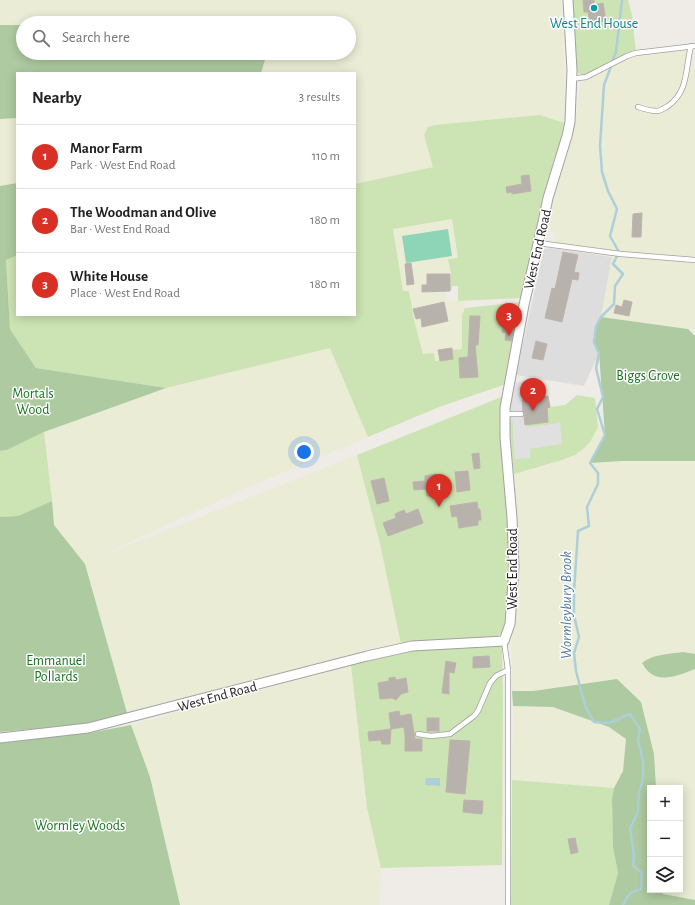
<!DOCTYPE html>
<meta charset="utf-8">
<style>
:root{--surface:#fff;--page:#f6f6f6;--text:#222;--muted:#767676;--line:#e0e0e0;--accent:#d93025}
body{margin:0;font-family:"Alegreya Sans",sans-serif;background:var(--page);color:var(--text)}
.controls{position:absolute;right:12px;bottom:12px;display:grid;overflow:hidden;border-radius:0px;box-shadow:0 2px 10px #0003}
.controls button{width:36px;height:36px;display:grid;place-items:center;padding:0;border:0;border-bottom:1px solid var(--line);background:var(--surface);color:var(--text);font:20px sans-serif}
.you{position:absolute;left:304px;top:452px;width:14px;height:14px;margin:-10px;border:3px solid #fff;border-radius:50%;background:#1a73e8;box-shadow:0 0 0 6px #1a73e833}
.badge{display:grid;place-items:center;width:26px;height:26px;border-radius:50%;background:var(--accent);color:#fff;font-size:13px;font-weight:700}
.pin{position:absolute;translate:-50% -33px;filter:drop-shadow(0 1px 2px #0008)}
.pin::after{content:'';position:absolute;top:21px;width:14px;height:12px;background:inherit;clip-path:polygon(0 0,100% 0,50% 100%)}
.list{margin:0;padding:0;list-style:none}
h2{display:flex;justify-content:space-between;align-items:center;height:52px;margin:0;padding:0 16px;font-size:17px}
h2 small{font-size:13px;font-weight:400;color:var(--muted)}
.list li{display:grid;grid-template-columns:26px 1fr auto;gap:12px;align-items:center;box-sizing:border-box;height:64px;padding:0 16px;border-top:1px solid var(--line)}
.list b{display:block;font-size:15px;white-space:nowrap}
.list p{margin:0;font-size:13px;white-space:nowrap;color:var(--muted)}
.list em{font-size:13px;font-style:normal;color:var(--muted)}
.icon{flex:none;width:22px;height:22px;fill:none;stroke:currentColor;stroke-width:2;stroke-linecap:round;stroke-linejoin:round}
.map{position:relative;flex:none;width:695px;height:905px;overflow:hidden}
.search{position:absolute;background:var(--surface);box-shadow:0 2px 10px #0003;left:16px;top:16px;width:340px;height:44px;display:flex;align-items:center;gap:10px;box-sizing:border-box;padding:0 14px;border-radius:22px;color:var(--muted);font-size:15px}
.panel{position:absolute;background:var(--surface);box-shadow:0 2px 10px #0003;left:16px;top:72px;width:340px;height:244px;border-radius:0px}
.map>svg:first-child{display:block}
.residential{fill:#dedddd}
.farmland{fill:#ebecd5}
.grass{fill:#cce3b3}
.forest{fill:#aecaa1}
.pitch{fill:#8ed5b8}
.parking{fill:#e0e0e0}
.water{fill:#adcfd8}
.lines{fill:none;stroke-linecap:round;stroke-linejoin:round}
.stream{stroke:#adcfd8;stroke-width:2.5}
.building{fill:#b8b2ad;stroke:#bfb3ab}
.lane-casing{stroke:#a1a1a1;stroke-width:6}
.street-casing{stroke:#a1a1a1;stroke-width:11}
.lane{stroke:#fff;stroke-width:4.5}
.street{stroke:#fff;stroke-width:9}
.culture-dot{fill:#0f9aa8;stroke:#fff;stroke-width:1.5}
.labels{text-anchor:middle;stroke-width:3;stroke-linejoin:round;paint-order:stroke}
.culture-label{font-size:14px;fill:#0d838f;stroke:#fff}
.street-label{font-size:14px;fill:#202020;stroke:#fff}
.park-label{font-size:14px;fill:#18731e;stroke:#fff}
.water-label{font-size:15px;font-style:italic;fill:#537a9e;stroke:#fff}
</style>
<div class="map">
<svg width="695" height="905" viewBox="0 0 695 905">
<rect width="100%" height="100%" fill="#efece7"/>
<polygon class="residential" points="552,248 612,257 601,317 596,327 594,342 599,353 584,386 516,375 544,249"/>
<g class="farmland">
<polygon points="0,0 561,0 566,107 564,123 540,115 435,125 428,127 424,135 434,167 355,184 355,73 261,73 267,53 349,53 349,23 23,23 23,25 0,25"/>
<polygon points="691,46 695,69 695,329 601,317 612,257 552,248 556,236 546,223 569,149 578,107 580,82 586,77 627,56"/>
<polygon points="17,118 17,183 0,186 0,119"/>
<polygon points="452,219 458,258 448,259 451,274 451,288 446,288 446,301 464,301 465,308 462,315 462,349 453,359 435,361 423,354 414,320 409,291 403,292 393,229"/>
<polygon points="330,348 368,437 244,489 94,559 357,455 380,544 401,644 127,713 85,564 54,525 44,432 166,388"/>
<polygon points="601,423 605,435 590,463 622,461 695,461 695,905 659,899 659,890 680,890 680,788 655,788 616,679 580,684 573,684 533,691 512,691 512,635 517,610 519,569 514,474 546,465 575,455 583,449 598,427 598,424"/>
<polygon points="351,665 367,808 381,868 380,905 180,905 150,777 131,725"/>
<polygon points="513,706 553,707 609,727 626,739 623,771 614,788 512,780"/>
</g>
<g class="grass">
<polygon points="568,0 628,0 632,15 636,53 586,77 572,70"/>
<polygon points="540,115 564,123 559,151 555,156 540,210 522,298 458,301 458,286 452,286 452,290 446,289 446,288 450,288 451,274 448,259 458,258 452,219 393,229 403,291 409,291 414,320 423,354 434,353 435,361 453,359 453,350 462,349 462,315 465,308 522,302 506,384 439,407 368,437 330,348 166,388 36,368 10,329 6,259 17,255 17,315 355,315 355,184 433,167 424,135 428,127 435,125"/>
<polygon points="577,395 595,398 598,427 590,442 583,449 575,455 562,460 514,474 509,422 513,422 515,459 530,457 528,425 548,421 547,415 543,408 565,405"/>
<polygon points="504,396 511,564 507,625 503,632 496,637 401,644 380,544 357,455"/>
<polygon points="44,432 52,501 18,516 0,517 0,451 7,450"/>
<polygon points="502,646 503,699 502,865 381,868 367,808 351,665 385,655 409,651"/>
<polygon points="512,780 614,788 612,799 613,847 618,873 609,905 511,905"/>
</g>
<g class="forest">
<polygon points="0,25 23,25 23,53 267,53 261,73 17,73 17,118 0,119"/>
<polygon points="17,183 17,255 6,260 10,329 36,368 166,388 44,432 7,450 0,451 0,186"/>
<polygon points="601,317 688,329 695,336 695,461 622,461 590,463 605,435 599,353 594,342 596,327"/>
<polygon points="52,501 54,525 85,564 127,713 88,724 0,732 0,517 18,516"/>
<path d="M683 652 695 654V669C682 674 662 683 650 673 647 671 644 666 642 663 653 654 670 654 683 652Z"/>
<polygon points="617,679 641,702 654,754 656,788 650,788 650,890 662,890 663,894 695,900 695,905 609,905 618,873 613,847 612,799 614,788 623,771 626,739 609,727 553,707 513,706 512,691 533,691"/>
<polygon points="131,725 150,777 180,905 0,905 0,742 89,733"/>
</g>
<polygon class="pitch" points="448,229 452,256 406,263 402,236"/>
<polygon class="parking" points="536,379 538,398 522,401 525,425 528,425 528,427 560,423 562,444 529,449 530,458 515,459 513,422 509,422 509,407 513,383"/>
<polygon class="water" points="426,778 440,778 440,786 425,785"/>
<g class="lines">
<g class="stream">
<polyline points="612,62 616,52 622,0"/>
<path d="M612 64 604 85 600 146 602 172 608 191 617 209 610 236 619 252 613 264 623 274 615 286 614 304 601 317 596 327 594 342 599 353 596 368 603 397 597 409 605 435 590 463 598 473V484L587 507 589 526 578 531 574 592V615L579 637 574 653 576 671 585 706 594 722 609 723 630 714 640 729 638 740 643 761V779L639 793 638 812 630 828 634 855 633 866 642 873 641 889C631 891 627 896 623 905"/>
</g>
</g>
<g class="building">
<polygon points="583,0 594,0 594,5 603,3 606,21 590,23 588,12 584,12"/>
<polygon points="529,175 531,191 512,194 512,192 507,193 506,187 522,184 521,176"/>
<polygon points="642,213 641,237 632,237 633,214"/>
<polygon points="563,252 578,255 574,272 579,273 578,280 572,279 562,322 545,318 552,288 555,289"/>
<polygon points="411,263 414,284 407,285 405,264"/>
<polygon points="427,274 450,274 450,291 422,292 422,285 427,285"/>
<polygon points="624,300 632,302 629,316 614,313 616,305 622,307"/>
<polygon points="444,302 448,321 422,327 421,318 416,319 413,309"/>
<polygon points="470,316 480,316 478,345 475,345 478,377 460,378 459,358 468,357"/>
<polygon points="503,325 514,327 511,341 505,340 506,333 502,332"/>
<polygon points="536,341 547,344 543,360 532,358"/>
<polygon points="452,348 453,359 440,361 438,350"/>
<polygon points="548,396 550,407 547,408 548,422 525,425 524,417 525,414 523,411 522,400"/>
<polygon points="479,453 480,468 474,469 472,454"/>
<polygon points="468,471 470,490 457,492 455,472"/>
<polygon points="436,474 440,495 427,496 426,489 414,490 413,482 425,481 425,476"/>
<polygon points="384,478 389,501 377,504 371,481"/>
<polygon points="477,502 478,509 480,509 481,520 478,520 478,525 459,528 457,516 452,517 450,506"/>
<polygon points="418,509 423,523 388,536 383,523 396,518 395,514 404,510 406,514"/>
<polygon points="489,656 490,667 473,668 473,657"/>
<polygon points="446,661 456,663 454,673 449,672 449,694 442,693"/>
<polygon points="395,677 396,680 406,678 408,692 401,694 396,700 392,698 380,699 378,683 389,681 389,678"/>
<polygon points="399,711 400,716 411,714 415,739 422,739 422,751 405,751 405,736 404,727 391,729 389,713"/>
<rect x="427" y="718" width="12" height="13"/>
<polygon points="391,729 390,744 382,744 381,740 369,741 368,732"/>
<polygon points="450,740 470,741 465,794 446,792"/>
<polygon points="464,800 483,801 482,814 463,812"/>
<polygon points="575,838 578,852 571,854 568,839"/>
</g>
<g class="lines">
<g class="lane-casing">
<g id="lane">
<polyline points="571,79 586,77 627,56 636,53 695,46"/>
<path d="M638 107C644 109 651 111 657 111 661 111 664 108 668 106 689 91 685 69 691 46"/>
<polyline points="538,243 621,254 695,260"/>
<polyline points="505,414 521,414"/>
<polyline points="504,641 508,670 508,905"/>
<polyline points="418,734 431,736 450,734 474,716 478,711 490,683 496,676 508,670"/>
</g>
</g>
<g class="street-casing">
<polyline id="street" points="0,738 88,728 367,656 412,646 504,641 510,624 514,567 512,518 505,437 505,408 524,305 543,222 548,198 567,136 570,122 572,70 568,0"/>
</g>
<use href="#lane" class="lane"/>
<use href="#street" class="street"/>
</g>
<circle class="culture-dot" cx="594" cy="8" r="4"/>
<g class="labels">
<g class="culture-label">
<text x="594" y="28">West End House</text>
</g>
<g class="street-label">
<text transform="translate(537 249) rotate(-77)" y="5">West End Road</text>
<text transform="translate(512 569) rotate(-90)" y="5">West End Road</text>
<text transform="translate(217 696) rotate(-15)" y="5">West End Road</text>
</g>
<g class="park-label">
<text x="648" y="380">Biggs Grove</text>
<text x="33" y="398">Mortals<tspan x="33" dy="16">Wood</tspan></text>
<text x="56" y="665">Emmanuel<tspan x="56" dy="16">Pollards</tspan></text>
<text x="80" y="830">Wormley Woods</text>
</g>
<g class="water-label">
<text transform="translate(566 605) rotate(-90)" y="5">Wormleybury Brook</text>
</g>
</g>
</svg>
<div class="controls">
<button>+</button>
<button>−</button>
<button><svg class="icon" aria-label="layers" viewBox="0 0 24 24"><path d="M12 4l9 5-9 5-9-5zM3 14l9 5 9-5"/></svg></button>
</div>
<div class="you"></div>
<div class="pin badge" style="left:439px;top:507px">1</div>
<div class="pin badge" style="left:533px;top:411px">2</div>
<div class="pin badge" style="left:509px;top:336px">3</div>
<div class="search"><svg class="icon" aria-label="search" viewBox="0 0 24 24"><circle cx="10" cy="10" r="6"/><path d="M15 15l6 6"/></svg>Search here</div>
<section class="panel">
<h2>Nearby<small>3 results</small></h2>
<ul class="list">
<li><span class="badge">1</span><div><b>Manor Farm</b><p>Park · West End Road</p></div><em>110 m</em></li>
<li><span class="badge">2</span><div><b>The Woodman and Olive</b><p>Bar · West End Road</p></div><em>180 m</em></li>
<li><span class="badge">3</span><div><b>White House</b><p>Place · West End Road</p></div><em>180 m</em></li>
</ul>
</section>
</div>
